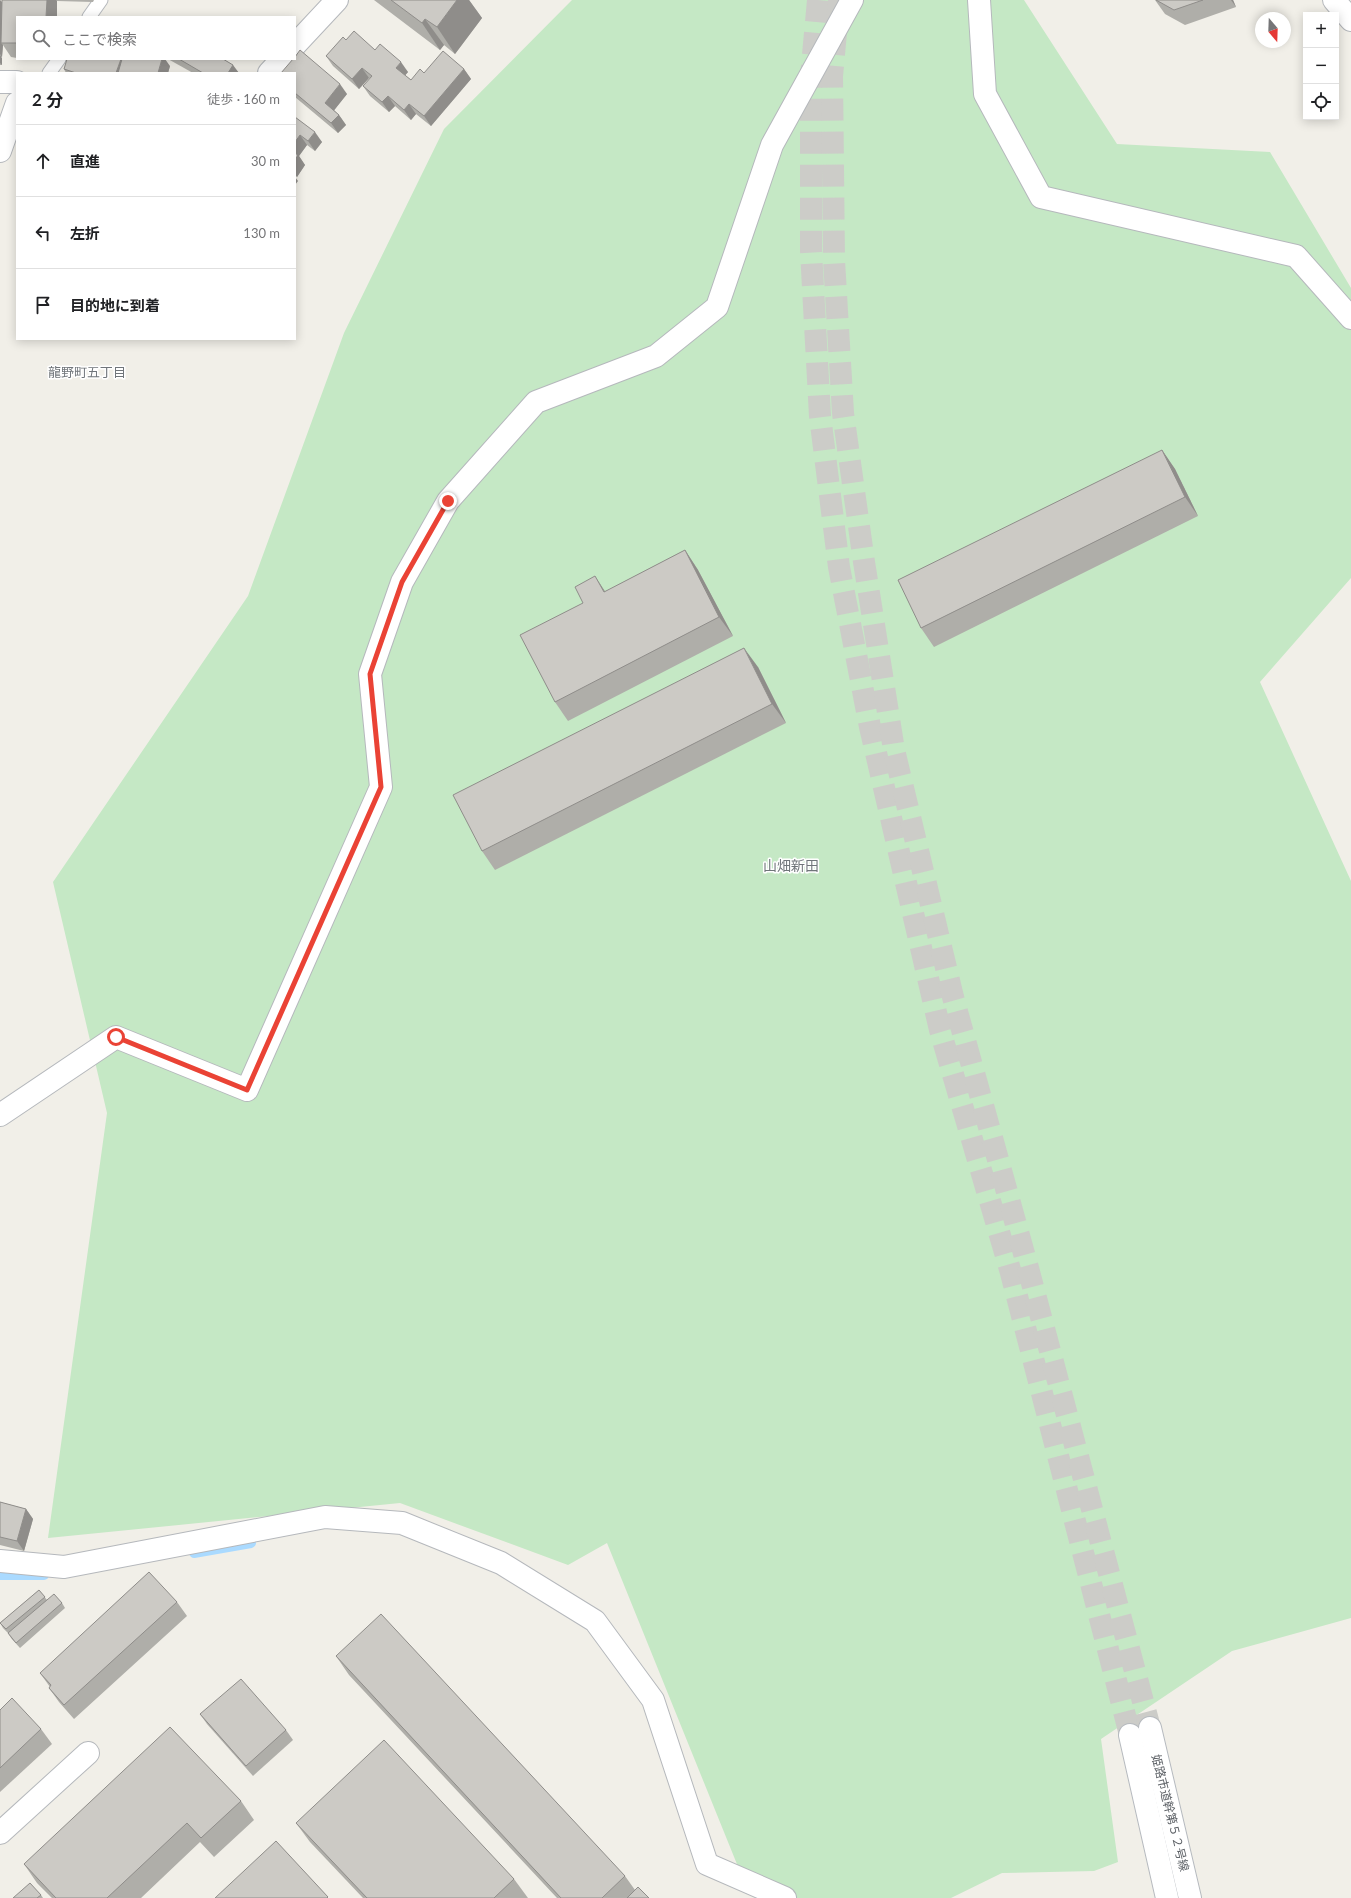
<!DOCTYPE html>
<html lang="ja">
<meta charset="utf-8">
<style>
:root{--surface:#fff;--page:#f6f6f6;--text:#202124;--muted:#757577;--line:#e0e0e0}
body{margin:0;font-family:Lato,"Noto Sans JP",sans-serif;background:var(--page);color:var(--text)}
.controls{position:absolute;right:12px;top:12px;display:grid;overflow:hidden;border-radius:0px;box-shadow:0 2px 10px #0003}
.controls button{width:36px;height:36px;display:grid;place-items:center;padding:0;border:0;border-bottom:1px solid var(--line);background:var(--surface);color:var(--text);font:20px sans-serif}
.compass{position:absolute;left:1255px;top:12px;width:36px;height:36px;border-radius:50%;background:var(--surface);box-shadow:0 2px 10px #0003;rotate:161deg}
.stop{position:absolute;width:12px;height:12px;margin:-9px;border:3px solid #ea4335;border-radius:50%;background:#fff}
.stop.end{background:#ea4335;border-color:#fff;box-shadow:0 1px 4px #0008}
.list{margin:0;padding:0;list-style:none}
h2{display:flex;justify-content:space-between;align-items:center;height:52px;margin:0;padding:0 16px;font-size:17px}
h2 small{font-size:13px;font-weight:400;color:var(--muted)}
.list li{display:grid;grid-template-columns:26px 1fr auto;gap:12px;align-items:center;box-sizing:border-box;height:72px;padding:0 16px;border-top:1px solid var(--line)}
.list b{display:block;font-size:15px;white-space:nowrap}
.list em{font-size:13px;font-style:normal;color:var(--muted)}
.icon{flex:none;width:22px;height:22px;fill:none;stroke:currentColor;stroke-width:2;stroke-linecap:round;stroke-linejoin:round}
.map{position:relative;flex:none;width:1351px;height:1898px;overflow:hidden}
.search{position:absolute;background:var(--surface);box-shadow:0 2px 10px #0003;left:16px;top:16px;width:280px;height:44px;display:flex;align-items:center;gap:10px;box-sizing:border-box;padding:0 14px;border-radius:0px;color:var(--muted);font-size:15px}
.panel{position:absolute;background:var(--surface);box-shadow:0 2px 10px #0003;left:16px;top:72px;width:280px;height:268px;border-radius:0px}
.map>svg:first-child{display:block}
.green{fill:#c5e8c5}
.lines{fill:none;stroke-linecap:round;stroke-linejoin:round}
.stream{stroke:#aadaff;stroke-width:10}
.secondary-tunnel{stroke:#ccccc8;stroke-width:22;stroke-dasharray:22 11;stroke-linecap:butt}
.lane-casing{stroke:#b5b8bc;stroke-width:15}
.street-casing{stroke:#b5b8bc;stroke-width:24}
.secondary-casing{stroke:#b6babf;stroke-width:24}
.lane{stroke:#fff;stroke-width:13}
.street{stroke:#fff;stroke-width:22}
.secondary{stroke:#fff;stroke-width:22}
.wall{fill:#afaea9}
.shaded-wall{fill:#8f8d8a}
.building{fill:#cccac5;stroke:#8f8d8a}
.route{stroke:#ea4335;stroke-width:5}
.labels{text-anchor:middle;stroke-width:3;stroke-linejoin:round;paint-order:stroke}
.street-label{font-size:12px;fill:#5f6368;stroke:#fff}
.neighbourhood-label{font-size:13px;fill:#70757a;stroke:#fff}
.quarter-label{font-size:14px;fill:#70757a;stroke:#fff}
</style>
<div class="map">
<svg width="1351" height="1898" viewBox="0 0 1351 1898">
<rect width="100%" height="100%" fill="#f1efe8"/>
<polygon class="green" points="572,0 1024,0 1117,144 1270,152 1351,288 1351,578 1260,682 1351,881 1351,1618 1232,1651 1101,1739 1118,1862 1094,1871 1002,1873 951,1898 783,1898 743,1879 607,1543 568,1565 400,1503 48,1538 107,1113 53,882 248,596 344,333 444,129"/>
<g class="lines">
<g class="stream">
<polyline points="194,1553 251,1543"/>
<polyline points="0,1575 44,1575"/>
</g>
<g class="secondary-tunnel">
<polyline points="818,0 811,77 811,251 820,416 839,567 870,727 940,1030 1011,1273 1130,1735"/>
<polyline points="839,0 832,76 834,260 843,413 864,562 894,750 953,997 1028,1268 1150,1728"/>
</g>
<g class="lane-casing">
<g id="lane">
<polyline points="89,17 101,0"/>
<polyline points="49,73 59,59"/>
</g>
</g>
<g class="street-casing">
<g id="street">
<polyline points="979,0 985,94 1041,197 1296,256 1351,318"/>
<polyline points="1334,0 1351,20"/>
<polyline points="295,45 337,0"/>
<polyline points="269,73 282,59"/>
<polyline points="0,82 17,82"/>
<polyline points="0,151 17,103"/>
<polyline points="0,1115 116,1037 247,1090 381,787 370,674 402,582 448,501 536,402 656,356 717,307 772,145 852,0"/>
<polyline points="0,1561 64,1567 325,1517 402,1523 501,1563 595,1621 653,1700 707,1864 785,1898"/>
<polyline points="0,1833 88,1753"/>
</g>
</g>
<g class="secondary-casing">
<g id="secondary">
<polyline points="1150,1728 1190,1898"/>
<polyline points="1130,1735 1167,1898"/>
</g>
</g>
<use href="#lane" class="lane"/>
<use href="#street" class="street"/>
<use href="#secondary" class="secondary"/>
</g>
<g class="wall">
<polygon points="0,0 2,2 2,0 94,0 93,2 57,1 57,17 17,17 17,58 11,57 3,45 2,57 1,57 2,65 0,65"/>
<polygon points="374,0 469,0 482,18 455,54 444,45 440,50"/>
<polygon points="1155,0 1233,0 1236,7 1185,25 1165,14"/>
<polygon points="346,40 375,50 408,72 405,75 411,80 424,73 464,69 471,79 431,126 416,114 411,120 395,106 389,112 370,96 363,86 370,78 369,78 359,89 333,66 326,56"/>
<polygon points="168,59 223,59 239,73 193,73"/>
<polygon points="170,66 168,73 66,73 64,69"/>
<polygon points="295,73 347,94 334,110 339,115 346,125 338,133 295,97"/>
<polygon points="295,117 322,142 315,151 307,145 299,156 305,165 297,177 295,175"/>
<polygon points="1162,450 1175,469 1198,516 934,647 921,628"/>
<polygon points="685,550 698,570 733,636 568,721 555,702 583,603"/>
<polygon points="758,667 786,723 495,870 482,851"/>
<polygon points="0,1502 26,1509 33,1519 24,1551 0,1545"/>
<polygon points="39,1590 47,1600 62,1603 65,1608 20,1648 11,1638 8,1633 3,1628 0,1623"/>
<polygon points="177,1602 187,1616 74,1719 59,1702 49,1688 50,1687 40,1673"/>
<polygon points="336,1656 625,1876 635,1890 649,1898 557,1898 349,1675"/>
<polygon points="0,1710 41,1729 52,1744 0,1792"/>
<polygon points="200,1714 286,1730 293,1740 253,1776 207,1724"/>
<polygon points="241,1801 254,1820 214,1857 200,1842 141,1898 52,1898 37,1883 24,1864"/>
<polygon points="296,1823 514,1879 528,1898 363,1898 310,1842"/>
<polygon points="41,1895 43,1898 13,1898"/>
</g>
<g class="shaded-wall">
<polygon points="0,0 5,6 1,43 3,45 2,57 0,54"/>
<polygon points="47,0 56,0 57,1 57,17 46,17"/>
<polygon points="457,0 469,0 482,18 455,54 437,27"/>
<polygon points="1231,0 1233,0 1236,7"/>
<polygon points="425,19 444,45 440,50 422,23"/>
<polygon points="0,55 2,58 2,65 0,63"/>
<polygon points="121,59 131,59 126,73 116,73"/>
<polygon points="162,59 165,59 170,66 168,73 158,73"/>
<polygon points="401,62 408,72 403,78 396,68"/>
<polygon points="233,65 239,73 228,73"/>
<polygon points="362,68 369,78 359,89 352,79"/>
<polygon points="464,69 471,79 431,126 424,116"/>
<polygon points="340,84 347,94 332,113 325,103"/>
<polygon points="388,96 395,106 389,112 382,102"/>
<polygon points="409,104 416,114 411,120 404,110"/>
<polygon points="339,115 346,125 338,133 331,123"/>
<polygon points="315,132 322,142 315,151 308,141"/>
<polygon points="300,135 307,145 299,156 305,165 297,177 295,174 295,142"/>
<polygon points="295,177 298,181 295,185"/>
<polygon points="1162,450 1175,469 1198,516 1185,497"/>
<polygon points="685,550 698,570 733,636 719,617"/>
<polygon points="595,576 608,596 604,592"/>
<polygon points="744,648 758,667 786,723 772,704"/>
<polygon points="26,1509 33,1519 24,1551 17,1541"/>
</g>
<g class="building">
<polygon points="2,0 47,0 46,17 17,17 17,43 1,43"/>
<polygon points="391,0 457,0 437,27 425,19 422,23"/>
<polygon points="1156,0 1203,0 1174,10"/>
<polygon points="354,31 375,50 380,44 401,62 396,68 411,80 420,69 424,73 443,51 464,69 424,116 409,104 404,110 388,96 382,102 363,86 372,76 362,68 352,79 326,56 343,37 346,40"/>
<polygon points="300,50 340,84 325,103 339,115 331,123 295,93 295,73 281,73 293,59 295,59 295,57"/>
<polygon points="67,59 121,59 116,73 76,73 64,69"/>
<polygon points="122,59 162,59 158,73 118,73"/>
<polygon points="179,59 223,59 233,65 228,73 203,73"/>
<polygon points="295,117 315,132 308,141 300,135 295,142"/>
<polygon points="295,153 298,155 295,160"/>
<polygon points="1162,450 1185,497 921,628 898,580"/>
<polygon points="685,550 719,617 555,702 520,635 583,603 575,587 595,576 604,592"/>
<polygon points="744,648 772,704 482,851 453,795"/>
<polygon points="0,1502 26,1509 17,1541 0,1537"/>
<polygon points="149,1572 177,1602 64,1705 49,1688 51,1685 40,1673"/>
<polygon points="39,1590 45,1597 6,1629 0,1623"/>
<polygon points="54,1594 62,1603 16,1643 8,1633"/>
<polygon points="381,1614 625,1876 602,1898 561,1898 336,1656"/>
<polygon points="241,1679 286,1730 246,1766 200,1714"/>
<polygon points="12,1698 41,1729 0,1768 0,1710"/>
<polygon points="170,1727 241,1801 201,1838 187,1823 107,1898 56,1898 24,1864"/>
<polygon points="384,1740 514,1879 494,1898 367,1898 296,1823"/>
<polygon points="276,1841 328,1897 327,1898 215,1898"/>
<polygon points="30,1883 41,1895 37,1898 13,1898"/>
<polygon points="638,1887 649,1898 627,1898"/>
</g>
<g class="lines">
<polyline class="route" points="116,1037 247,1090 381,787 370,674 402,582 448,501"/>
</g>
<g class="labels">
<g class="street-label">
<text transform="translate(1170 1813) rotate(76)" y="4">姫路市道幹第５２号線</text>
</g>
<g class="neighbourhood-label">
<text x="87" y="377">龍野町五丁目</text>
</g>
<g class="quarter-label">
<text x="791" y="871">山畑新田</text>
</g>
</g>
</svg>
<div class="controls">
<button>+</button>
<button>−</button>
<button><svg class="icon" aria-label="locate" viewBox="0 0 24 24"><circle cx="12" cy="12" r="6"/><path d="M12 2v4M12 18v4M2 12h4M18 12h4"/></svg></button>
</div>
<svg class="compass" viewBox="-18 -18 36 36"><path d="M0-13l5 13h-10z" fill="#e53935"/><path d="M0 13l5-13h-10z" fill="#757577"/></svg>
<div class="stop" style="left:116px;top:1037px"></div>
<div class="stop end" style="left:448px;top:501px"></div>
<div class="search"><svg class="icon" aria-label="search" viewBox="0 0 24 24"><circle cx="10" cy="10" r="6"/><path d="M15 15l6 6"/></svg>ここで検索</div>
<section class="panel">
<h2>2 分<small>徒歩 · 160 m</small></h2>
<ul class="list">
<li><svg class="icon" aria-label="ahead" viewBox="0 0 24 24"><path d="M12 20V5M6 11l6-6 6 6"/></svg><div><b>直進</b></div><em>30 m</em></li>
<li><svg class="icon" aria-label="left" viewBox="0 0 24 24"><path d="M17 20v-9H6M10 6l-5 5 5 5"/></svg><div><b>左折</b></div><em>130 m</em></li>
<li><svg class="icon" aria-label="arrive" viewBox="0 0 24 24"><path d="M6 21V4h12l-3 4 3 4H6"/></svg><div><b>目的地に到着</b></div></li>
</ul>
</section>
</div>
